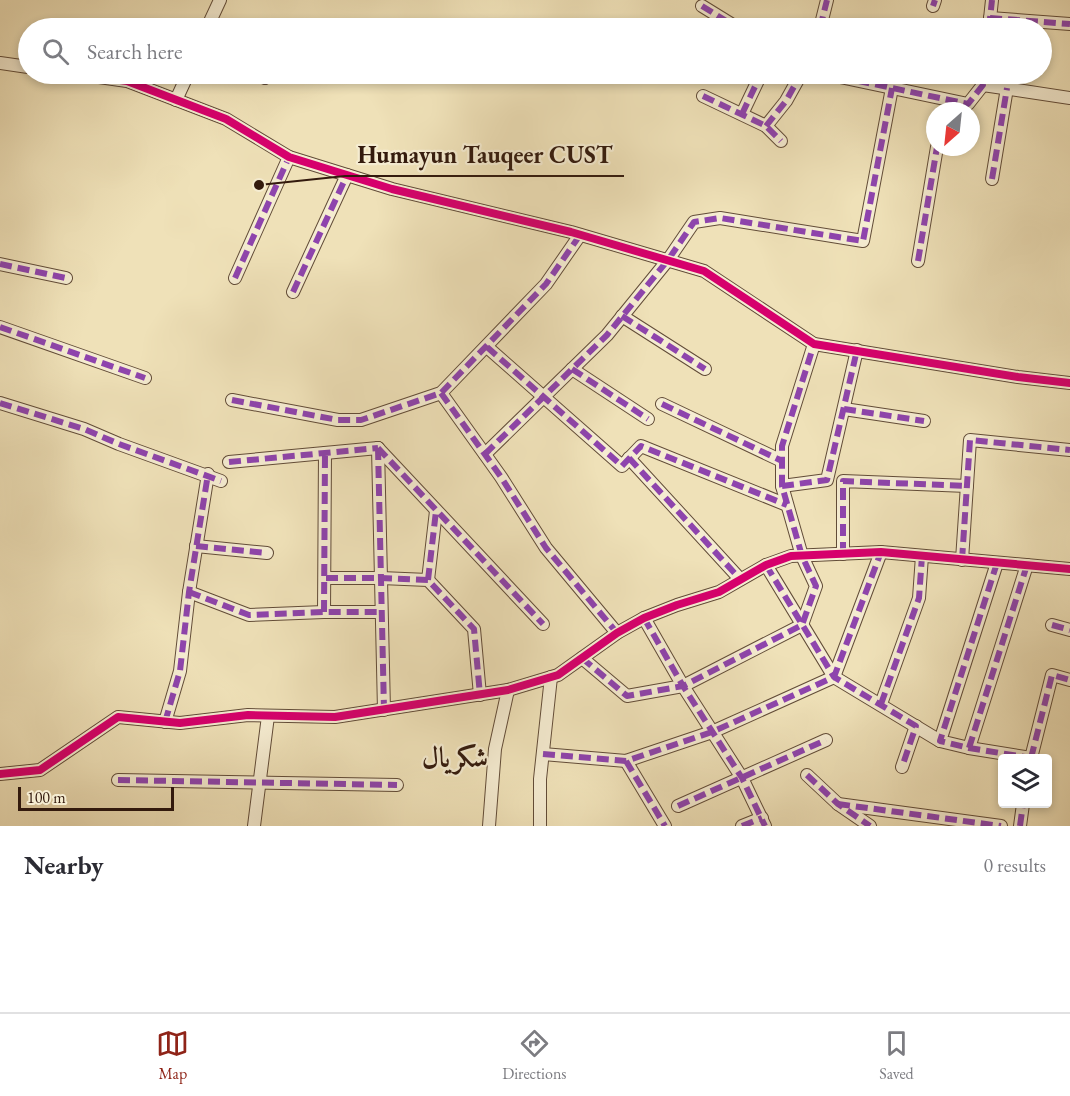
<!DOCTYPE html>
<meta charset="utf-8">
<style>
:root{--surface:#fff;--page:#f7f7f7;--text:#2b2b33;--muted:#7c7c81;--line:#e1e1e2;--accent:#8f2418}
body{margin:0;font-family:"EB Garamond",Amiri,serif;background:var(--page);color:var(--text)}
.controls{position:absolute;right:18px;bottom:18px;display:grid;overflow:hidden;border-radius:6px;box-shadow:0 3px 9px #0003}
.controls button{width:54px;height:54px;display:grid;place-items:center;padding:0;border:0;border-bottom:2px solid var(--line);background:var(--surface);color:var(--text);font:30px sans-serif}
.compass{position:absolute;left:926px;top:102px;width:54px;height:54px;border-radius:50%;background:var(--surface);box-shadow:0 3px 9px #0003;rotate:207deg}
.scale{position:absolute;left:18px;bottom:15px;width:156px;box-sizing:border-box;padding-left:6px;border:3px solid #331a0d;border-top:0;font-size:16px;line-height:21px;white-space:nowrap;color:#331a0d;-webkit-text-stroke:4px #f5ecd1;paint-order:stroke}
.list{margin:0;padding:0;list-style:none}
h2{display:flex;justify-content:space-between;align-items:center;height:78px;margin:0;padding:0 24px;font-size:26px}
h2 small{font-size:20px;font-weight:400;color:var(--muted)}
.icon{flex:none;width:33px;height:33px;fill:none;stroke:currentColor;stroke-width:2;stroke-linecap:round;stroke-linejoin:round}
.map{position:relative;flex:none;width:1070px;height:826px;overflow:hidden}
.search{position:absolute;background:var(--surface);box-shadow:0 3px 9px #0003;left:18px;right:18px;top:18px;height:66px;display:flex;align-items:center;gap:15px;box-sizing:border-box;padding:0 21px;border-radius:33px;color:var(--muted);font-size:22px}
.sheet{height:186px;background:var(--surface)}
nav{display:flex;justify-content:space-around;align-items:center;box-sizing:border-box;height:84px;border-top:2px solid var(--line);background:var(--surface);font-size:16px;color:var(--muted)}
nav a{display:grid;justify-items:center;gap:3px}
nav .on{color:var(--accent)}
.map>svg:first-child{display:block}
.lines{fill:none;stroke-linecap:round;stroke-linejoin:round}
.minor-casing{stroke:#624c38;stroke-width:14}
.minor{stroke:#f5ecd1;stroke-width:12}
.quiet{stroke:#8e44ad;stroke-width:6;stroke-dasharray:12 6;stroke-linecap:butt}
.cycleway-casing{stroke:#f5ecd1;stroke-width:11}
.cycleway{stroke:#d6006c;stroke-width:8}
.labels{text-anchor:middle;stroke-width:4.5;stroke-linejoin:round;paint-order:stroke}
.district-label{font-size:28px;font-weight:bold;fill:#331a0d;stroke:#f5ecd1}
.leader{fill:none;stroke:#331a0d;stroke-width:2}
.callout-dot{fill:#331a0d;stroke:#f5ecd1;stroke-width:2}
.callout-label{font-size:24px;text-anchor:middle;font-weight:bold;fill:#331a0d;stroke:#f5ecd1;stroke-width:4.5;stroke-linejoin:round;paint-order:stroke}
</style>
<div class="map">
<svg width="1070" height="826" viewBox="0 0 1070 826">
<rect width="100%" height="100%" fill="#efe1b8"/>
<filter id="stains"><feTurbulence type="fractalNoise" baseFrequency=".00333" numOctaves="4"/><feColorMatrix values="0 0 0 0 .2 0 0 0 0 .09 0 0 0 0 .02 0 0 0 .5 -.17"/></filter>
<radialGradient id="worn" r=".72"><stop offset=".6" stop-color="#630" stop-opacity="0"/><stop offset="1" stop-color="#630" stop-opacity=".3"/></radialGradient>
<g class="lines">
<g class="minor-casing">
<g id="minor">
<polyline points="702,6 736,27 759,28"/>
<polyline points="933,6 935,0"/>
<polyline points="990,18 1070,24"/>
<polyline points="207,28 220,0"/>
<polyline points="820,28 827,0"/>
<polyline points="989,28 992,0"/>
<polyline points="0,63 28,67"/>
<polyline points="78,74 127,81 226,119 289,157 392,189 571,232 704,271 814,344 1018,377 1070,383"/>
<polyline points="255,74 265,78"/>
<polyline points="840,77 968,104 983,85 984,74"/>
<polyline points="983,85 1070,98"/>
<polyline points="703,96 766,126 781,141"/>
<polyline points="176,100 188,74"/>
<polyline points="742,114 761,74"/>
<polyline points="766,126 786,101 801,74"/>
<polyline points="992,179 1007,88"/>
<polyline points="918,261 937,147"/>
<polyline points="0,264 66,278"/>
<polyline points="235,278 289,157"/>
<polyline points="293,292 347,175"/>
<polyline points="622,316 705,369"/>
<polyline points="0,327 145,378"/>
<polyline points="487,347 622,466 641,446 787,505"/>
<polyline points="572,369 648,419"/>
<polyline points="441,393 501,477 546,548 617,633"/>
<polyline points="232,400 338,420 361,420 441,393 546,284 580,235"/>
<polyline points="0,403 84,429 119,444 221,481"/>
<polyline points="662,404 782,461"/>
<polyline points="844,409 924,421"/>
<polyline points="378,448 384,710"/>
<polyline points="378,448 543,624"/>
<polyline points="485,454 607,335 668,260 694,222 720,218 863,241 892,88"/>
<polyline points="629,458 740,579"/>
<polyline points="229,462 378,448"/>
<polyline points="782,486 827,480 857,350"/>
<polyline points="196,546 267,553"/>
<polyline points="843,554 843,481 967,486"/>
<polyline points="962,560 970,440 1070,450"/>
<polyline points="997,563 940,741 969,748 1031,758"/>
<polyline points="766,565 834,677 940,741"/>
<polyline points="326,578 381,578 428,580 474,629 480,695"/>
<polyline points="428,580 436,511"/>
<polyline points="189,592 249,615 324,612 381,612"/>
<polyline points="324,612 325,453"/>
<polyline points="644,618 683,686 742,778 765,826"/>
<polyline points="1052,625 1070,630"/>
<polyline points="582,658 627,696 683,686 802,625 816,586 802,556 782,486 782,446 814,344"/>
<polyline points="881,704 919,598 922,556"/>
<polyline points="165,722 180,671 189,592 208,474"/>
<polyline points="969,748 1027,565"/>
<polyline points="543,754 626,761 712,732 834,677 881,552"/>
<polyline points="1031,758 1052,675 1070,680"/>
<polyline points="626,761 665,826"/>
<polyline points="902,767 916,726"/>
<polyline points="0,774 40,770 118,717 180,723 248,715 335,717 508,690 558,675 617,633 644,618 677,605 719,592 766,565 791,556 881,552 1070,569"/>
<polyline points="807,775 838,804 870,826"/>
<polyline points="118,780 397,785"/>
<polyline points="838,804 1001,826"/>
<polyline points="678,806 826,740"/>
<polyline points="254,826 268,716"/>
<polyline points="489,826 495,749 508,690"/>
<polyline points="540,826 540,779 551,677"/>
<polyline points="742,826 762,818"/>
<polyline points="1020,826 1023,804"/>
</g>
</g>
<use href="#minor" class="minor"/>
<g class="quiet">
<polyline points="702,6 736,27 759,28"/>
<polyline points="933,6 935,0"/>
<polyline points="990,18 1070,24"/>
<polyline points="820,28 827,0"/>
<polyline points="989,28 992,0"/>
<polyline points="255,74 265,78"/>
<polyline points="840,77 968,104 983,85 984,74"/>
<polyline points="703,96 766,126 781,141"/>
<polyline points="742,114 761,74"/>
<polyline points="766,126 786,101 801,74"/>
<polyline points="992,179 1007,88"/>
<polyline points="918,261 937,147"/>
<polyline points="0,264 66,278"/>
<polyline points="235,278 289,157"/>
<polyline points="293,292 347,175"/>
<polyline points="622,316 705,369"/>
<polyline points="0,327 145,378"/>
<polyline points="487,347 622,466 641,446 787,505"/>
<polyline points="572,369 648,419"/>
<polyline points="441,393 501,477 546,548 617,633"/>
<polyline points="232,400 338,420 361,420 441,393 546,284 580,235"/>
<polyline points="0,403 84,429 119,444 221,481"/>
<polyline points="662,404 782,461"/>
<polyline points="844,409 924,421"/>
<polyline points="378,448 384,710"/>
<polyline points="378,448 543,624"/>
<polyline points="485,454 607,335 668,260 694,222 720,218 863,241 892,88"/>
<polyline points="629,458 740,579"/>
<polyline points="229,462 378,448"/>
<polyline points="782,486 827,480 857,350"/>
<polyline points="196,546 267,553"/>
<polyline points="843,554 843,481 967,486"/>
<polyline points="962,560 970,440 1070,450"/>
<polyline points="997,563 940,741 969,748 1031,758"/>
<polyline points="766,565 834,677 916,726 902,767"/>
<polyline points="326,578 381,578 428,580 474,629 480,695"/>
<polyline points="428,580 436,511"/>
<polyline points="189,592 249,615 324,612 381,612"/>
<polyline points="324,612 325,453"/>
<polyline points="644,618 683,686 742,778 765,826"/>
<polyline points="1052,625 1070,630"/>
<polyline points="582,658 627,696 683,686 802,625 816,586 802,556 782,486 782,446 814,344"/>
<polyline points="881,704 919,598 922,556"/>
<polyline points="165,722 180,671 189,592 208,474"/>
<polyline points="969,748 1027,565"/>
<polyline points="543,754 626,761 712,732 834,677 881,552"/>
<polyline points="1031,758 1052,675 1070,680"/>
<polyline points="626,761 665,826"/>
<polyline points="807,775 838,804 870,826"/>
<polyline points="118,780 397,785"/>
<polyline points="838,804 1001,826"/>
<polyline points="678,806 826,740"/>
<polyline points="742,826 762,818"/>
<polyline points="1020,826 1023,804"/>
</g>
<g class="cycleway-casing">
<g id="cycleway">
<polyline points="78,74 127,81 226,119 289,157 392,189 571,232 704,271 814,344 1018,377 1070,383"/>
<polyline points="0,774 40,770 118,717 180,723 248,715 335,717 508,690 558,675 617,633 644,618 677,605 719,592 766,565 791,556 881,552 1070,569"/>
</g>
</g>
<use href="#cycleway" class="cycleway"/>
</g>
<g class="labels">
<g class="district-label">
<text x="455" y="767">شکریال</text>
</g>
</g>
<path class="leader" d="M259 185L345 176H624"/>
<circle class="callout-dot" cx="259" cy="185" r="6"/>
<g class="callout-label">
<text x="485" y="163">Humayun Tauqeer CUST</text>
</g>
<rect width="100%" height="100%" filter="url(#stains)"/>
<rect width="100%" height="100%" fill="url(#worn)"/>
</svg>
<div class="controls">
<button><svg class="icon" aria-label="layers" viewBox="0 0 24 24"><path d="M12 4l9 5-9 5-9-5zM3 14l9 5 9-5"/></svg></button>
</div>
<svg class="compass" viewBox="-18 -18 36 36"><path d="M0-13l5 13h-10z" fill="#e53935"/><path d="M0 13l5-13h-10z" fill="#7c7c81"/></svg>
<div class="scale">100 m</div>
<div class="search"><svg class="icon" aria-label="search" viewBox="0 0 24 24"><circle cx="10" cy="10" r="6"/><path d="M15 15l6 6"/></svg>Search here</div>
</div>
<section class="sheet">
<h2>Nearby<small>0 results</small></h2>
<ul class="list">
</ul>
</section>
<nav>
<a class="on"><svg class="icon" aria-label="map" viewBox="0 0 24 24"><path d="M3 6l6-2 6 2 6-2v14l-6 2-6-2-6 2zM9 4v14M15 6v14"/></svg>Map</a>
<a><svg class="icon" aria-label="directions" viewBox="0 0 24 24"><path d="M12 3l9 9-9 9-9-9zM9 14v-3h6M13 9l2 2-2 2"/></svg>Directions</a>
<a><svg class="icon" aria-label="saved" viewBox="0 0 24 24"><path d="M7 4h10v16l-5-4-5 4z"/></svg>Saved</a>
</nav>
